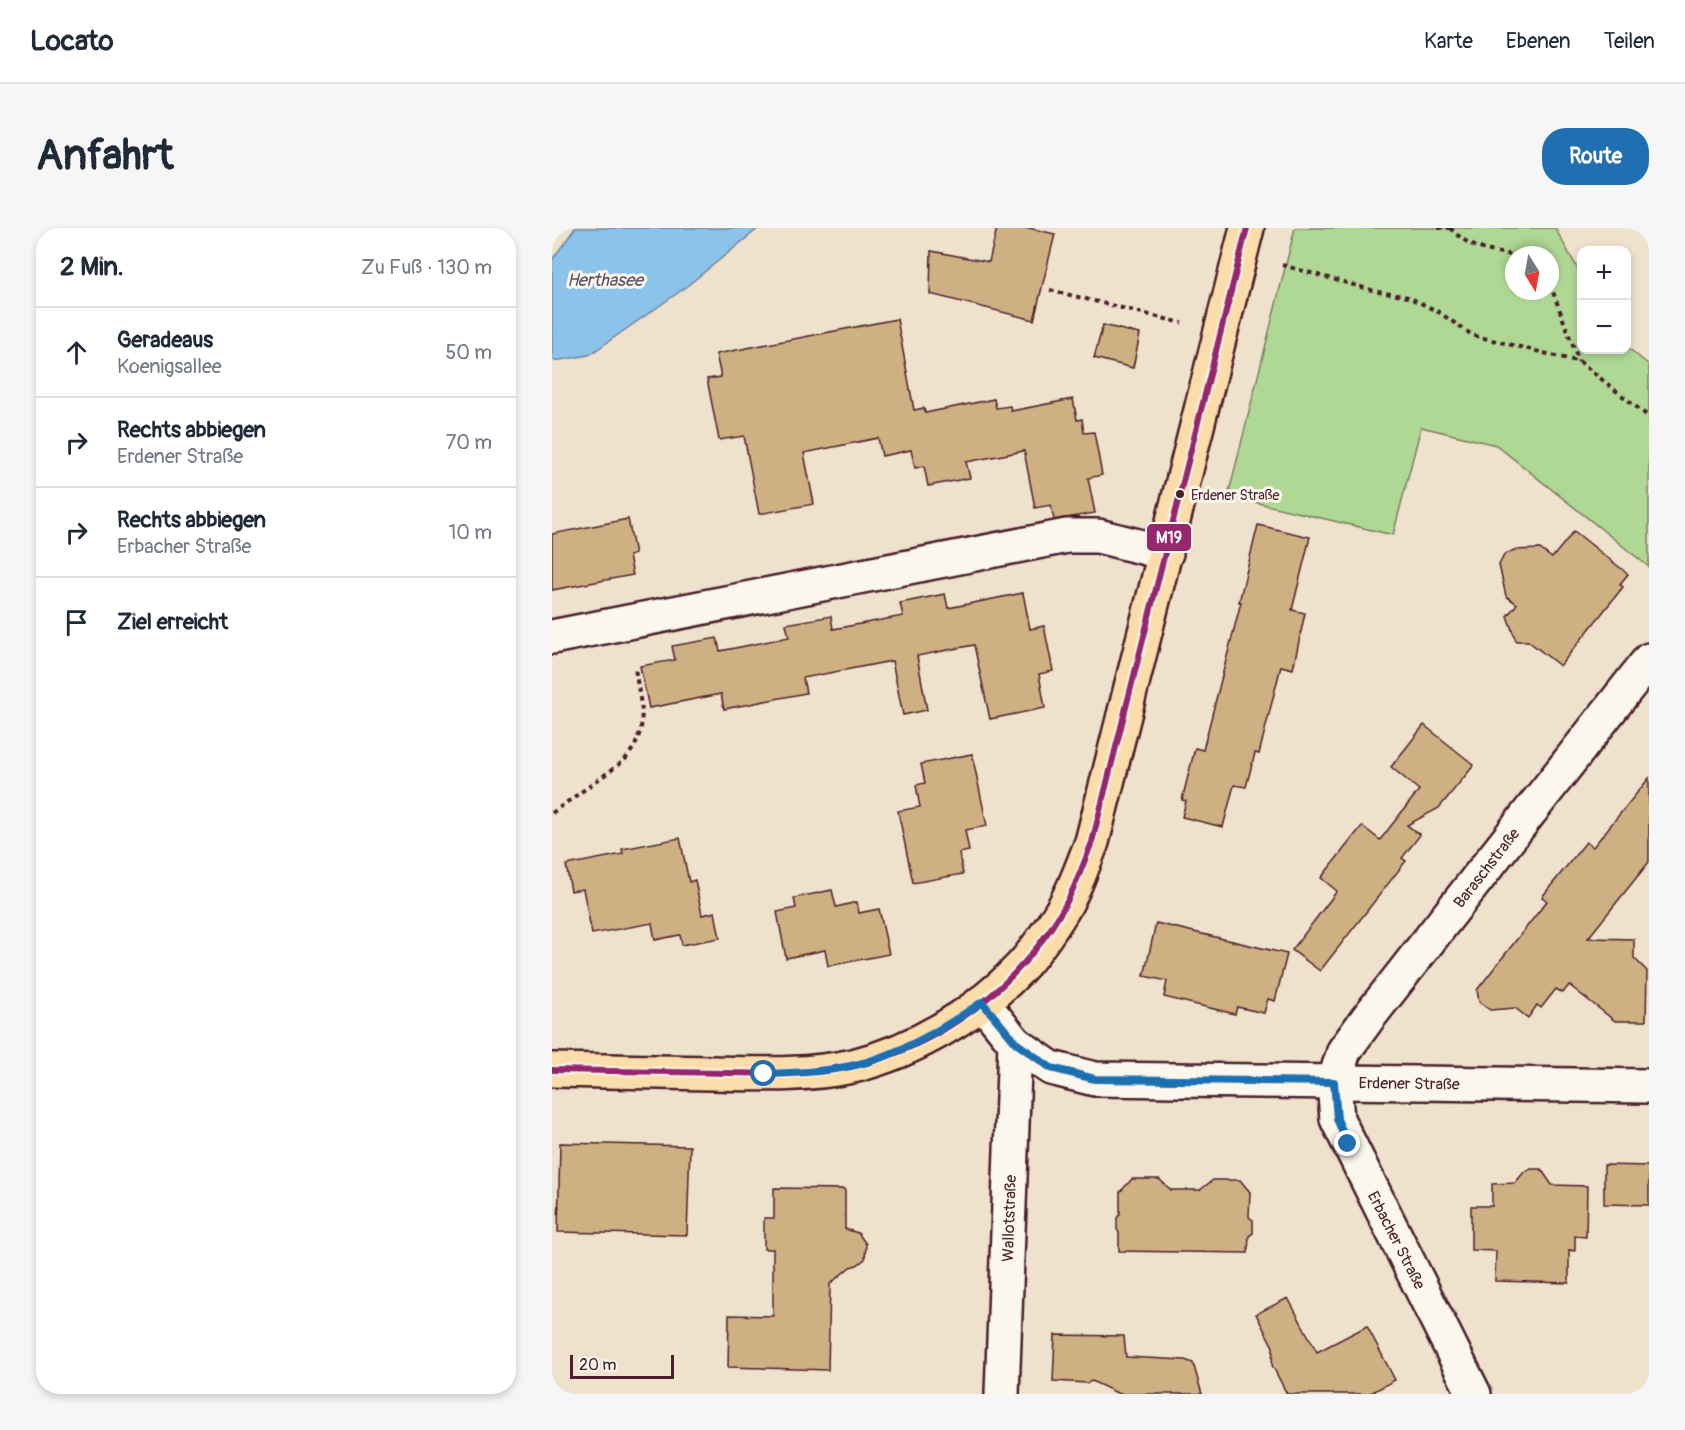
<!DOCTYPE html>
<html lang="de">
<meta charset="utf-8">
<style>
:root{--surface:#fff;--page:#f6f6f7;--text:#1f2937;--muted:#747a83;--line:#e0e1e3;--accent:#1f6fb2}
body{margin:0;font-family:Pangolin,sans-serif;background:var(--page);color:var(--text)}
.controls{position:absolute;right:18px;top:18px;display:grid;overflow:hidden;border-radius:12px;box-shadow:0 3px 9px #0003}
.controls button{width:54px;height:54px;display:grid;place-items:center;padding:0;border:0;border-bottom:2px solid var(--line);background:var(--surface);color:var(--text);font:30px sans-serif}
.compass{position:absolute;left:953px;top:18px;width:54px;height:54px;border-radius:50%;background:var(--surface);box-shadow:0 3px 9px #0003;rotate:169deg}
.scale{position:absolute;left:18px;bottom:15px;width:104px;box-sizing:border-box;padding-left:6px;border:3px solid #4a1f2b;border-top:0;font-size:16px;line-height:21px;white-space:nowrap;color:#4a1f2b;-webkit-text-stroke:4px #fbf7ec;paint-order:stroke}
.stop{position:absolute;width:18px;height:18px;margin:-14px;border:4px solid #1f6fb2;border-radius:50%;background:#fff}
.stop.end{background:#1f6fb2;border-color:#fff;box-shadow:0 2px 6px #0008}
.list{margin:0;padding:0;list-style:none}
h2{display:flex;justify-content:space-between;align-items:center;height:78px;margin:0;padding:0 24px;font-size:26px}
h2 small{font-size:20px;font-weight:400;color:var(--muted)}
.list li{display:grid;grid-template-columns:39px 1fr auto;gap:18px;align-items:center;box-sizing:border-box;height:90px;padding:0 24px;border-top:2px solid var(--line)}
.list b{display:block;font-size:22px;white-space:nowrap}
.list p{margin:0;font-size:20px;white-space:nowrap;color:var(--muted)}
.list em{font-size:20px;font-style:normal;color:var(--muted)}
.icon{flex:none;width:33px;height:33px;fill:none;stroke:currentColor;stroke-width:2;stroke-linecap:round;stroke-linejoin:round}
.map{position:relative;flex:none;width:1097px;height:1166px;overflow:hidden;border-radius:24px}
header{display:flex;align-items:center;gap:36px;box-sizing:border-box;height:84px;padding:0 30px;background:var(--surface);border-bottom:2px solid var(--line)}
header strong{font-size:28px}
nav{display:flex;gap:33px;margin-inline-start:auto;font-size:21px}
.intro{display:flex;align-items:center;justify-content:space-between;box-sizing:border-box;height:144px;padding:0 36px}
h1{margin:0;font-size:42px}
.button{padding:15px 27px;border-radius:24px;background:var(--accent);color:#fff;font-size:21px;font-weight:700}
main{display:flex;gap:36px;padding:0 36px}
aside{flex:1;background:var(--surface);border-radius:24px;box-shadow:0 3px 9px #0003}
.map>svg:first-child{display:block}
.green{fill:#afd895;stroke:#7c7c60;stroke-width:1.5;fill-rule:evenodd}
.water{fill:#8cc3ea;stroke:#72819e;stroke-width:1.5}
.building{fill:#cfb083;stroke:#4a1f2b;stroke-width:1.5}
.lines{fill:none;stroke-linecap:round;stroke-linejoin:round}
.minor-casing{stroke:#4a1f2b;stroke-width:38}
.major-casing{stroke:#4a1f2b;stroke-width:38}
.path{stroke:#4a1f2b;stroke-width:4;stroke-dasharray:4.5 4.5;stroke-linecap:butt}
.minor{stroke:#fbf7ec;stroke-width:33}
.major{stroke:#fbddab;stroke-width:33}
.bus-1-casing{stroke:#fbf7ec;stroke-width:10}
.bus-1{stroke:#95276e;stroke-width:6}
.route{stroke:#1f6fb2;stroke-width:8}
.bus-dot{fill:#4a1f2b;stroke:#fbf7ec;stroke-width:2}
.labels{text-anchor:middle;stroke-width:6;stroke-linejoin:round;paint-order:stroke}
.bus-label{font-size:14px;fill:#4a1f2b;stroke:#fbf7ec;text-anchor:start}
.street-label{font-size:16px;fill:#4a1f2b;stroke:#fbf7ec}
.water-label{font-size:18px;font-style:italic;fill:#5e5064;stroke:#fbf7ec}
.line-badge{stroke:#fbf7ec;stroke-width:2}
.badge-label{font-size:16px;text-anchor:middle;font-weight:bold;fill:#fff}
</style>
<header>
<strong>Locato</strong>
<nav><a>Karte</a><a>Ebenen</a><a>Teilen</a></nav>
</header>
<div class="intro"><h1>Anfahrt</h1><a class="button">Route</a></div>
<main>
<aside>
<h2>2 Min.<small>Zu Fuß · 130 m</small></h2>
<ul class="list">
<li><svg class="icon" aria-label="ahead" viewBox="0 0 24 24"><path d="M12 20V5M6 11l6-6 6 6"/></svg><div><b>Geradeaus</b><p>Koenigsallee</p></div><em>50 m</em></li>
<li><svg class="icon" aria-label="right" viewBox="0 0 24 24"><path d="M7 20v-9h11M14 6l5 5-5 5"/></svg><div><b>Rechts abbiegen</b><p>Erdener Straße</p></div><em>70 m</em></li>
<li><svg class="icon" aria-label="right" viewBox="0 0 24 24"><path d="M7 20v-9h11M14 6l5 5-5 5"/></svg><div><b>Rechts abbiegen</b><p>Erbacher Straße</p></div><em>10 m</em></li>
<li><svg class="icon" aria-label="arrive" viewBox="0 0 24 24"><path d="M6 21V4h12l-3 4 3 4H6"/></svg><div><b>Ziel erreicht</b></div></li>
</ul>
</aside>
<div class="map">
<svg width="1097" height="1166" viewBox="0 0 1097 1166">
<rect width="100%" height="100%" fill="#eee2cc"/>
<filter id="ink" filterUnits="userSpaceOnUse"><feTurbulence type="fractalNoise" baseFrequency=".0167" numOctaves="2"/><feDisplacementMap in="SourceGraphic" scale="12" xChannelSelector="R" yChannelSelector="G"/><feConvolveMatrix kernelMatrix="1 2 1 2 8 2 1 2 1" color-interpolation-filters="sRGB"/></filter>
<g filter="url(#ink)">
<path class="green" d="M743 0H1003L1029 47 1030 122H1074L1075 119 1097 137V339L944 217 869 199 841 307 676 268ZM962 27H998V63H962Z"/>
<polygon class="water" points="23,0 207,0 130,62 37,127 3,133 0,131 0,32"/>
<g class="building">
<polygon points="445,0 477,0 503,6 482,92 378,66 379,23 437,34"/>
<polygon points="345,91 362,182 372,180 373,185 442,171 444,180 458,178 459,183 521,171 525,192 530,191 532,205 542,204 550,247 536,250 543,285 502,292 499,277 483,280 472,223 414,234 418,250 376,258 372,238 363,240 359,222 330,228 326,210 252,225 262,276 207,286 192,208 167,212 155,151 169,149 164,126"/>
<polygon points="551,97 588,106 581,140 542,130"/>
<polygon points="76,291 83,326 77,328 81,347 0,362 0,306"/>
<polygon points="706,297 758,309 740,382 753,385 741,441 729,438 707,526 703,525 694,559 682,557 671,599 630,589 634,573 630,572 643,520 651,522 689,374 687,374"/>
<polygon points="1022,303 1076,346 1068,356 1071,359 1008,438 976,413 964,413 955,388 965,376 954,368 947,337 952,327 962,322 988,321 1000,330"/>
<polygon points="471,365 478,401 492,398 501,443 487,446 493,480 438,491 422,417 365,428 375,482 351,487 340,433 251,450 254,465 203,475 172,481 169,466 97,480 88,438 123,432 120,418 165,410 168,423 237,409 234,396 279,388 281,401 351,388 348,375 393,366 396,380"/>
<polygon points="872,497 922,537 887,580 855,597 868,607 850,630 854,633 768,743 740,722 785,663 769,650 810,598 828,612 867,562 839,539"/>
<polygon points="420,526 435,598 413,602 417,623 407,625 411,646 361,655 346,583 368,579 364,557 373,555 369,536"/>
<polygon points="1097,550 1097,634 1036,710 1082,711 1082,730 1095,743 1094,793 1063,793 1017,757 1011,765 1004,761 989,780 985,777 976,790 963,780 938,782 927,774 925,762 995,673 990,669 1034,614 1041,619"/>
<polygon points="128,610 137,654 143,652 150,687 163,684 168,710 130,717 128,707 103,712 100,695 40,706 31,661 19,663 14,637 71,626 70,621"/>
<polygon points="280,662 284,679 305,674 307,685 327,681 337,726 276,738 273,722 234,730 225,684 244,680 242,670"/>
<polygon points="604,695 735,726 723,773 716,771 712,785 685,779 683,786 612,769 615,753 592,748"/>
<polygon points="8,915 138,918 135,1007 6,1004"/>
<polygon points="1052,937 1097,938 1097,977 1052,976"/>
<polygon points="979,941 989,941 1000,957 1035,958 1034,1009 1023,1008 1023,1023 1017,1022 1017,1055 943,1053 944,1023 919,1022 919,978 940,978 940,956 963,955 972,944"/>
<polygon points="580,951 607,951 619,962 648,962 661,952 688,952 698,964 697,989 701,992 701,1005 697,1008 696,1025 567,1023 567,1005 565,1001 565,990 568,986 568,964"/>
<polygon points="222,960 293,961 293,1001 306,1005 314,1016 313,1031 305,1037 298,1039 278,1056 276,1142 176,1139 177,1087 221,1088 221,1021 212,1021 212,990 222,990"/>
<polygon points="736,1070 765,1124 815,1098 843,1152 817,1166 735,1166 720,1137 721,1119 704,1086"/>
<polygon points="503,1107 572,1108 574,1129 633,1132 641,1135 650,1166 567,1166 540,1153 535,1155 501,1153"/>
</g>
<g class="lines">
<g class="minor-casing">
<g id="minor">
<polyline points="0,409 515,308 546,308 614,325"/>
<path id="s1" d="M430 774 463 815 499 840 543 851 1097 858"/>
<path id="s2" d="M450 1166 463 815"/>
<path id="s3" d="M922 1166 785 891 782 854 792 823 816 790 1097 432"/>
</g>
</g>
<g class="major-casing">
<path id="major" d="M0 842C53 843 106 844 160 845 206 846 255 848 301 838 362 823 425 786 468 740 482 725 495 706 506 689 521 666 530 639 540 614L695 0"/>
</g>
<g class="path">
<polyline points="886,0 898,0"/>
<path d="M898 0C919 21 934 23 962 27"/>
<polyline points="0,12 9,0"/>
<polyline points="730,37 827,64 856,69 885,83 920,107 1028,134 1097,189"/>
<polyline points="998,56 1027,134"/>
<polyline points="498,62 630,95"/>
<polyline points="0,585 72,533 83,518 89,501 90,483 83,440"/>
</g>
<use href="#minor" class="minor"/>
<use href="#major" class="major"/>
<g class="bus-1-casing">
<path id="bus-1" d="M0 842 230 846C253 845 276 843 299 838 387 820 466 758 511 681 523 660 531 637 540 614L695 0"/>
</g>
<use href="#bus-1" class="bus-1"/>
</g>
</g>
<g class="lines" filter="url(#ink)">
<path class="route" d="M212 846C241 845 270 844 299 838 347 828 391 801 430 774L464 815 499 840 543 851 782 854 785 891 796 916"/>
</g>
<circle class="bus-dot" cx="628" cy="266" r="5"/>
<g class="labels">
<g class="bus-label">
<text x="639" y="272">Erdener Straße</text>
</g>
<g class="street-label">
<text dy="6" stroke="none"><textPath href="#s3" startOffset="609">Baraschstraße</textPath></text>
<text dy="6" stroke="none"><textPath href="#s1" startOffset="456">Erdener Straße</textPath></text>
<text dy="6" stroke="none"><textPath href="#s2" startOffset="176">Wallotstraße</textPath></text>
<text transform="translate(845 1012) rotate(63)" y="6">Erbacher Straße</text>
</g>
<g class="water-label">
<text x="53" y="58">Herthasee</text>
</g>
</g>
<rect class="line-badge" x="594" y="295" width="46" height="29" rx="6" fill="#95276e"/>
<g class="badge-label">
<text x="617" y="315">M19</text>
</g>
</svg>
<div class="controls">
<button>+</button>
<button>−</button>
</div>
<svg class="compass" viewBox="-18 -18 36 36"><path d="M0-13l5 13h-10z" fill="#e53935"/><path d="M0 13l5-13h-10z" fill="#747a83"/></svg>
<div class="scale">20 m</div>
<div class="stop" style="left:212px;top:846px"></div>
<div class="stop end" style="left:796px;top:916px"></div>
</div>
</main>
